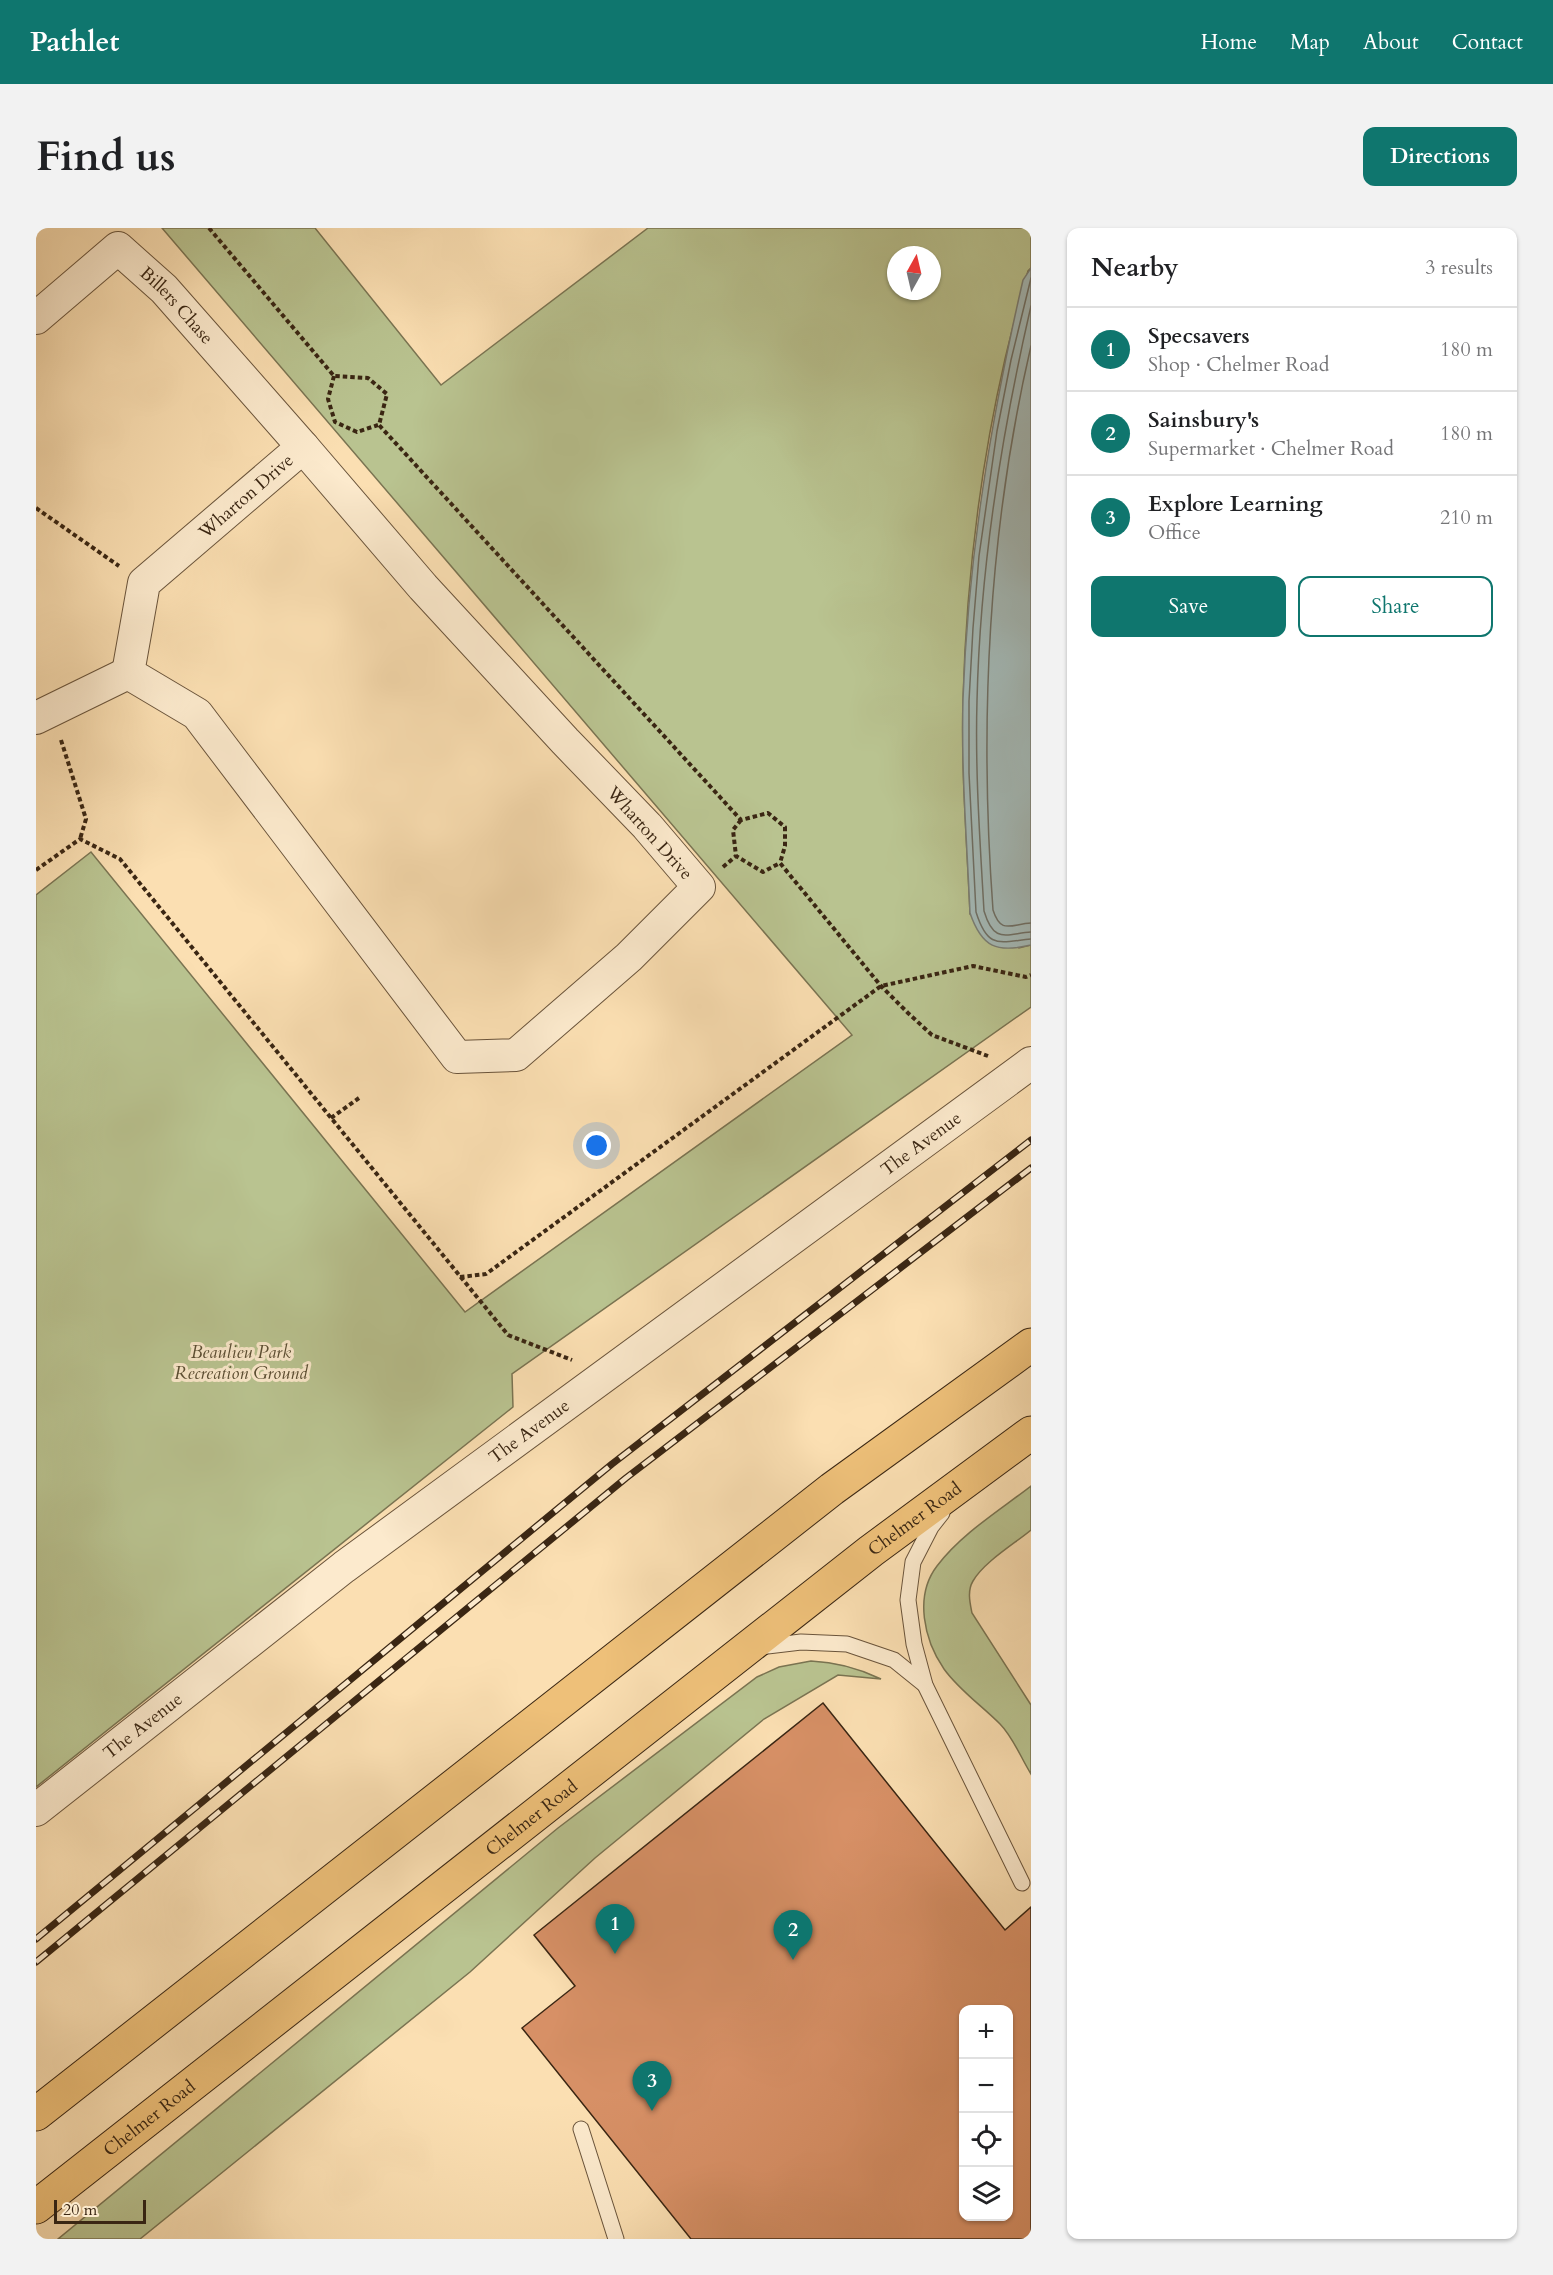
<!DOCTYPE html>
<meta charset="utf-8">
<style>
:root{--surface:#fff;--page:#f2f2f2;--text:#202124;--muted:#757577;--line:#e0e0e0;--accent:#0f766e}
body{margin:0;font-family:Cardo,serif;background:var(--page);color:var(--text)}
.controls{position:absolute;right:18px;bottom:18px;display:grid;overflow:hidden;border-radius:12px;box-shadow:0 2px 4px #0004}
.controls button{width:54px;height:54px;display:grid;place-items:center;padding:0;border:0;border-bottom:2px solid var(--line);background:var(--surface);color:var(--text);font:30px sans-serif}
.compass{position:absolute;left:851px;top:18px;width:54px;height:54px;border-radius:50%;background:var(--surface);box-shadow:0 2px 4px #0004;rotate:8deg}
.scale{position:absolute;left:18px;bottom:15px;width:92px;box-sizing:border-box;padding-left:6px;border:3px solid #3a2613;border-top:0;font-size:16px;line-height:21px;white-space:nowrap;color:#3a2613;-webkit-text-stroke:4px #fceacd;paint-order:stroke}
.you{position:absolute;left:561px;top:918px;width:21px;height:21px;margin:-15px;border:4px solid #fff;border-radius:50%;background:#1a73e8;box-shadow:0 0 0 9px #1a73e833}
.badge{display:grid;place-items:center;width:39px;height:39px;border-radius:50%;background:var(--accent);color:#fff;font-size:20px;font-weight:700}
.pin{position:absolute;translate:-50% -50px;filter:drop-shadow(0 2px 3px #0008)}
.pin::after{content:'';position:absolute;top:32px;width:21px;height:18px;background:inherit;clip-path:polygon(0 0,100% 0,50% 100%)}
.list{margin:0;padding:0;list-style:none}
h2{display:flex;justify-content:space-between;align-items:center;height:78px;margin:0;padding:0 24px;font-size:26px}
h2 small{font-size:20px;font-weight:400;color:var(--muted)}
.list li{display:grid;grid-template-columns:39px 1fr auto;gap:18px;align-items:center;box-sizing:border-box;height:84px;padding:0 24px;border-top:2px solid var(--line)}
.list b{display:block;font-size:22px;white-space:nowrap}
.list p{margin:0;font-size:20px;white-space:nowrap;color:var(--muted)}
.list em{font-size:20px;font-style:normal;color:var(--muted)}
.actions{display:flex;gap:12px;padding:18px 24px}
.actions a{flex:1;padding:14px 0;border:2px solid var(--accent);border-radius:12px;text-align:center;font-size:21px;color:var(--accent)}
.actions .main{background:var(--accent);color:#fff}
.icon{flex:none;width:33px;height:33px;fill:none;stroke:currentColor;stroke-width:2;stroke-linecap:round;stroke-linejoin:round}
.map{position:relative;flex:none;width:995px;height:2011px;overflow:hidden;border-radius:12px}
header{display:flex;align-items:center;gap:36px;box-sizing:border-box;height:84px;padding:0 30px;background:var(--accent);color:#fff}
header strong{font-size:28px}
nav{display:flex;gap:33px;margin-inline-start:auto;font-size:21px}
.intro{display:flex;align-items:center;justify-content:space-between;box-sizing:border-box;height:144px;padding:0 36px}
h1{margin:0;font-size:42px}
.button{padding:15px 27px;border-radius:12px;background:var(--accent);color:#fff;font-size:21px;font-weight:700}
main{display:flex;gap:36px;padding:0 36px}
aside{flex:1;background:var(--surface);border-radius:12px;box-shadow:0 2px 4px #0004}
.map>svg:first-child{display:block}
.green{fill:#b9c390;stroke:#7a7452;stroke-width:1.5;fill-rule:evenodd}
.water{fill:#a4bab8;stroke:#7a7f76;stroke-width:1.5}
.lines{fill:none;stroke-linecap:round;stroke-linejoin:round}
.shore{stroke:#6f7066;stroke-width:1.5}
.building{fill:#d79066;stroke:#3a2613;stroke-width:1.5;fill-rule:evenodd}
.service-casing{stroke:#6a543b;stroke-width:17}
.minor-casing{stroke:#6a543b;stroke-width:34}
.primary-casing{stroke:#3a2613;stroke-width:35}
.path{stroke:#3a2613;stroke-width:4;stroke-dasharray:4.5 3;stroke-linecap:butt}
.service{stroke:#fceacd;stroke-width:15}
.minor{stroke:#fceacd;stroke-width:32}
.primary{stroke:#eec079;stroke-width:33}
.rail-casing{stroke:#3a2613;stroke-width:7}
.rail{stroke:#fceacd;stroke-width:4.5;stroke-dasharray:14;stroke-linecap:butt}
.labels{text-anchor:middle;stroke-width:6;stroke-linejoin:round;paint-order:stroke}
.street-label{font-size:18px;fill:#3a2613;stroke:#fceacd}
.park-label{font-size:18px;font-style:italic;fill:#5a4d32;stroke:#fceacd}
</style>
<header>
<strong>Pathlet</strong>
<nav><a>Home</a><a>Map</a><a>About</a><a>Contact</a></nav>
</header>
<div class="intro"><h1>Find us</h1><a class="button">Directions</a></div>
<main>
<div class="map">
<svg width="995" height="2011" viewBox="0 0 995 2011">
<rect width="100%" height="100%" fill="#fbdfb2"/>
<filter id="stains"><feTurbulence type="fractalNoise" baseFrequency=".00333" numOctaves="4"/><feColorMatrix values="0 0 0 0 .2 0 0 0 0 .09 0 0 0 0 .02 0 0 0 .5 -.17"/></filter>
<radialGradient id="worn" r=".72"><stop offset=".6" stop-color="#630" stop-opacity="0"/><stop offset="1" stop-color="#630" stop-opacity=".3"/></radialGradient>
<g class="green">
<path d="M126 0H279L405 157 612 0H995V40L992 43C984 72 976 101 969 131 944 240 930 360 927 472 925 544 931 615 934 686L983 720 995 717V779L476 1146 477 1179 0 1559V667L55 624 429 1084 816 807ZM860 27H896V63H860Z"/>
<path d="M995 1258V1302C978 1316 948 1334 937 1353 931 1363 934 1375 936 1385L995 1477V1546C985 1530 977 1509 964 1496 945 1477 923 1462 908 1441 888 1412 878 1368 901 1338 925 1306 964 1282 995 1258Z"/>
<path d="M775 1433C801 1434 822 1440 845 1451L802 1447 728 1491 559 1630 434 1744 104 2011H22L522 1600 721 1449 743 1439Z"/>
</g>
<path class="water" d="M995 40V717C961 725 946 720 934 685 931 614 925 543 927 471 932 328 955 191 987 52Z"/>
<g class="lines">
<g class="shore">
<path d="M995 50 975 132 961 203 943 328 937 400 933 473V545L940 684C952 722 963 714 995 711"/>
<path d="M995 78C965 208 944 340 941 473 939 543 944 613 948 683 958 716 969 706 995 704"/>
<path d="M995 118C952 303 943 492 957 682 965 707 975 696 995 695"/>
</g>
</g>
<path class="building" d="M787 1475 969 1702 995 1679V2010L993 2011H655L486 1800 539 1758 498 1707ZM927 1782H972V1988H927Z"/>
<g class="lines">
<g class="service-casing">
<g id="service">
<polyline points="906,1285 895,1299 877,1334 872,1372 878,1416 889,1457 986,1655"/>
<polyline points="724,1419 765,1414 811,1416 858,1432 889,1457"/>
<polyline points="545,1901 580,2011"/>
</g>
</g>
<g class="minor-casing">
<g id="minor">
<path id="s1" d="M0 90 82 20 128 61 267 219"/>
<polygon points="267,219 387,359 529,513 611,598 663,659 593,729 480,827 421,829 161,486 92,445 108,355"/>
<polyline points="0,490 92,445"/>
<path id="s2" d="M0 1582 308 1339 995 835"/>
</g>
</g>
<g class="primary-casing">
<g id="primary">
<polyline points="0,1886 796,1261 995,1117"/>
<path id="s3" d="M0 1979 835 1323 995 1205"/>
</g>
</g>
<g class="path">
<polyline points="173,0 298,148 332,150 351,166 343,197 705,592 732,585 749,599 749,618 744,635 845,758 872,785 896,807 952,828"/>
<polyline points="298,148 292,171 299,194 321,204 342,197"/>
<polyline points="0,280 83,338"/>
<polyline points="25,512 50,591 44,611"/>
<polyline points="705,592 697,602 700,628 727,644 744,635"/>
<polyline points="687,639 700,628"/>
<polyline points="0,642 44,611 84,631 472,1107 536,1132"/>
<polyline points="295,890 323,870"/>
<polyline points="424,1049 450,1046 845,758 937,738 990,749 995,747"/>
</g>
<use href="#service" class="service"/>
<use href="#minor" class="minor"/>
<use href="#primary" class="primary"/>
<g class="rail-casing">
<g id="rail">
<polyline points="0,1711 576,1236 995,912"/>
<polyline points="0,1734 590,1250 995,940"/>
</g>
</g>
<use href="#rail" class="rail"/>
</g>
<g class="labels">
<g class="street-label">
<text dy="6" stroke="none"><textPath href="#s1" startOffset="190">Billers Chase</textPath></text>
<text transform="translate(210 268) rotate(-41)" y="6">Wharton Drive</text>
<text transform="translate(614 605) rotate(48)" y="6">Wharton Drive</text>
<text dy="6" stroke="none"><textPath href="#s2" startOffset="1108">The Avenue</textPath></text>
<text dy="6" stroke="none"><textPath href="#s2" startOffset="622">The Avenue</textPath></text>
<text dy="6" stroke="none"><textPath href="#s3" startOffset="1116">Chelmer Road</textPath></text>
<text dy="6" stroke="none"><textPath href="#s2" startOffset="136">The Avenue</textPath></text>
<text dy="6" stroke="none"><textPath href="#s3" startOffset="630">Chelmer Road</textPath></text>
<text dy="6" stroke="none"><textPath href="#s3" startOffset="144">Chelmer Road</textPath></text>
</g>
<g class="park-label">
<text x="205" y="1130">Beaulieu Park<tspan x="205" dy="21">Recreation Ground</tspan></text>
</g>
</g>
<rect width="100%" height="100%" filter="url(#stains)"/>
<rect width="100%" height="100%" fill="url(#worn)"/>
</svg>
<div class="controls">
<button>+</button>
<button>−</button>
<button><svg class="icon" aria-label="locate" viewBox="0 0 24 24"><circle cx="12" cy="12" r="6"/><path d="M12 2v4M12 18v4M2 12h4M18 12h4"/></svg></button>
<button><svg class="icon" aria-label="layers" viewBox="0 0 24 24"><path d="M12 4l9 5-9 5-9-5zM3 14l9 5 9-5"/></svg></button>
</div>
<svg class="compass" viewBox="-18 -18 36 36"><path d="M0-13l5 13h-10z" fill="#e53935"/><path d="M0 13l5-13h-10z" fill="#757577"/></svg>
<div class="scale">20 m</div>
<div class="you"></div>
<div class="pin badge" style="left:579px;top:1726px">1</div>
<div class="pin badge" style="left:757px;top:1732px">2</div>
<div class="pin badge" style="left:616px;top:1883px">3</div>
</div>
<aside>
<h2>Nearby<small>3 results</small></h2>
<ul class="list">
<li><span class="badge">1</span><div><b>Specsavers</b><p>Shop · Chelmer Road</p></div><em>180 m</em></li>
<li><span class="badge">2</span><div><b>Sainsbury's</b><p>Supermarket · Chelmer Road</p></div><em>180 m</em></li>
<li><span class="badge">3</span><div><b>Explore Learning</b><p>Office</p></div><em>210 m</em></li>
</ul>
<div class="actions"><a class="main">Save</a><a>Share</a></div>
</aside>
</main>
